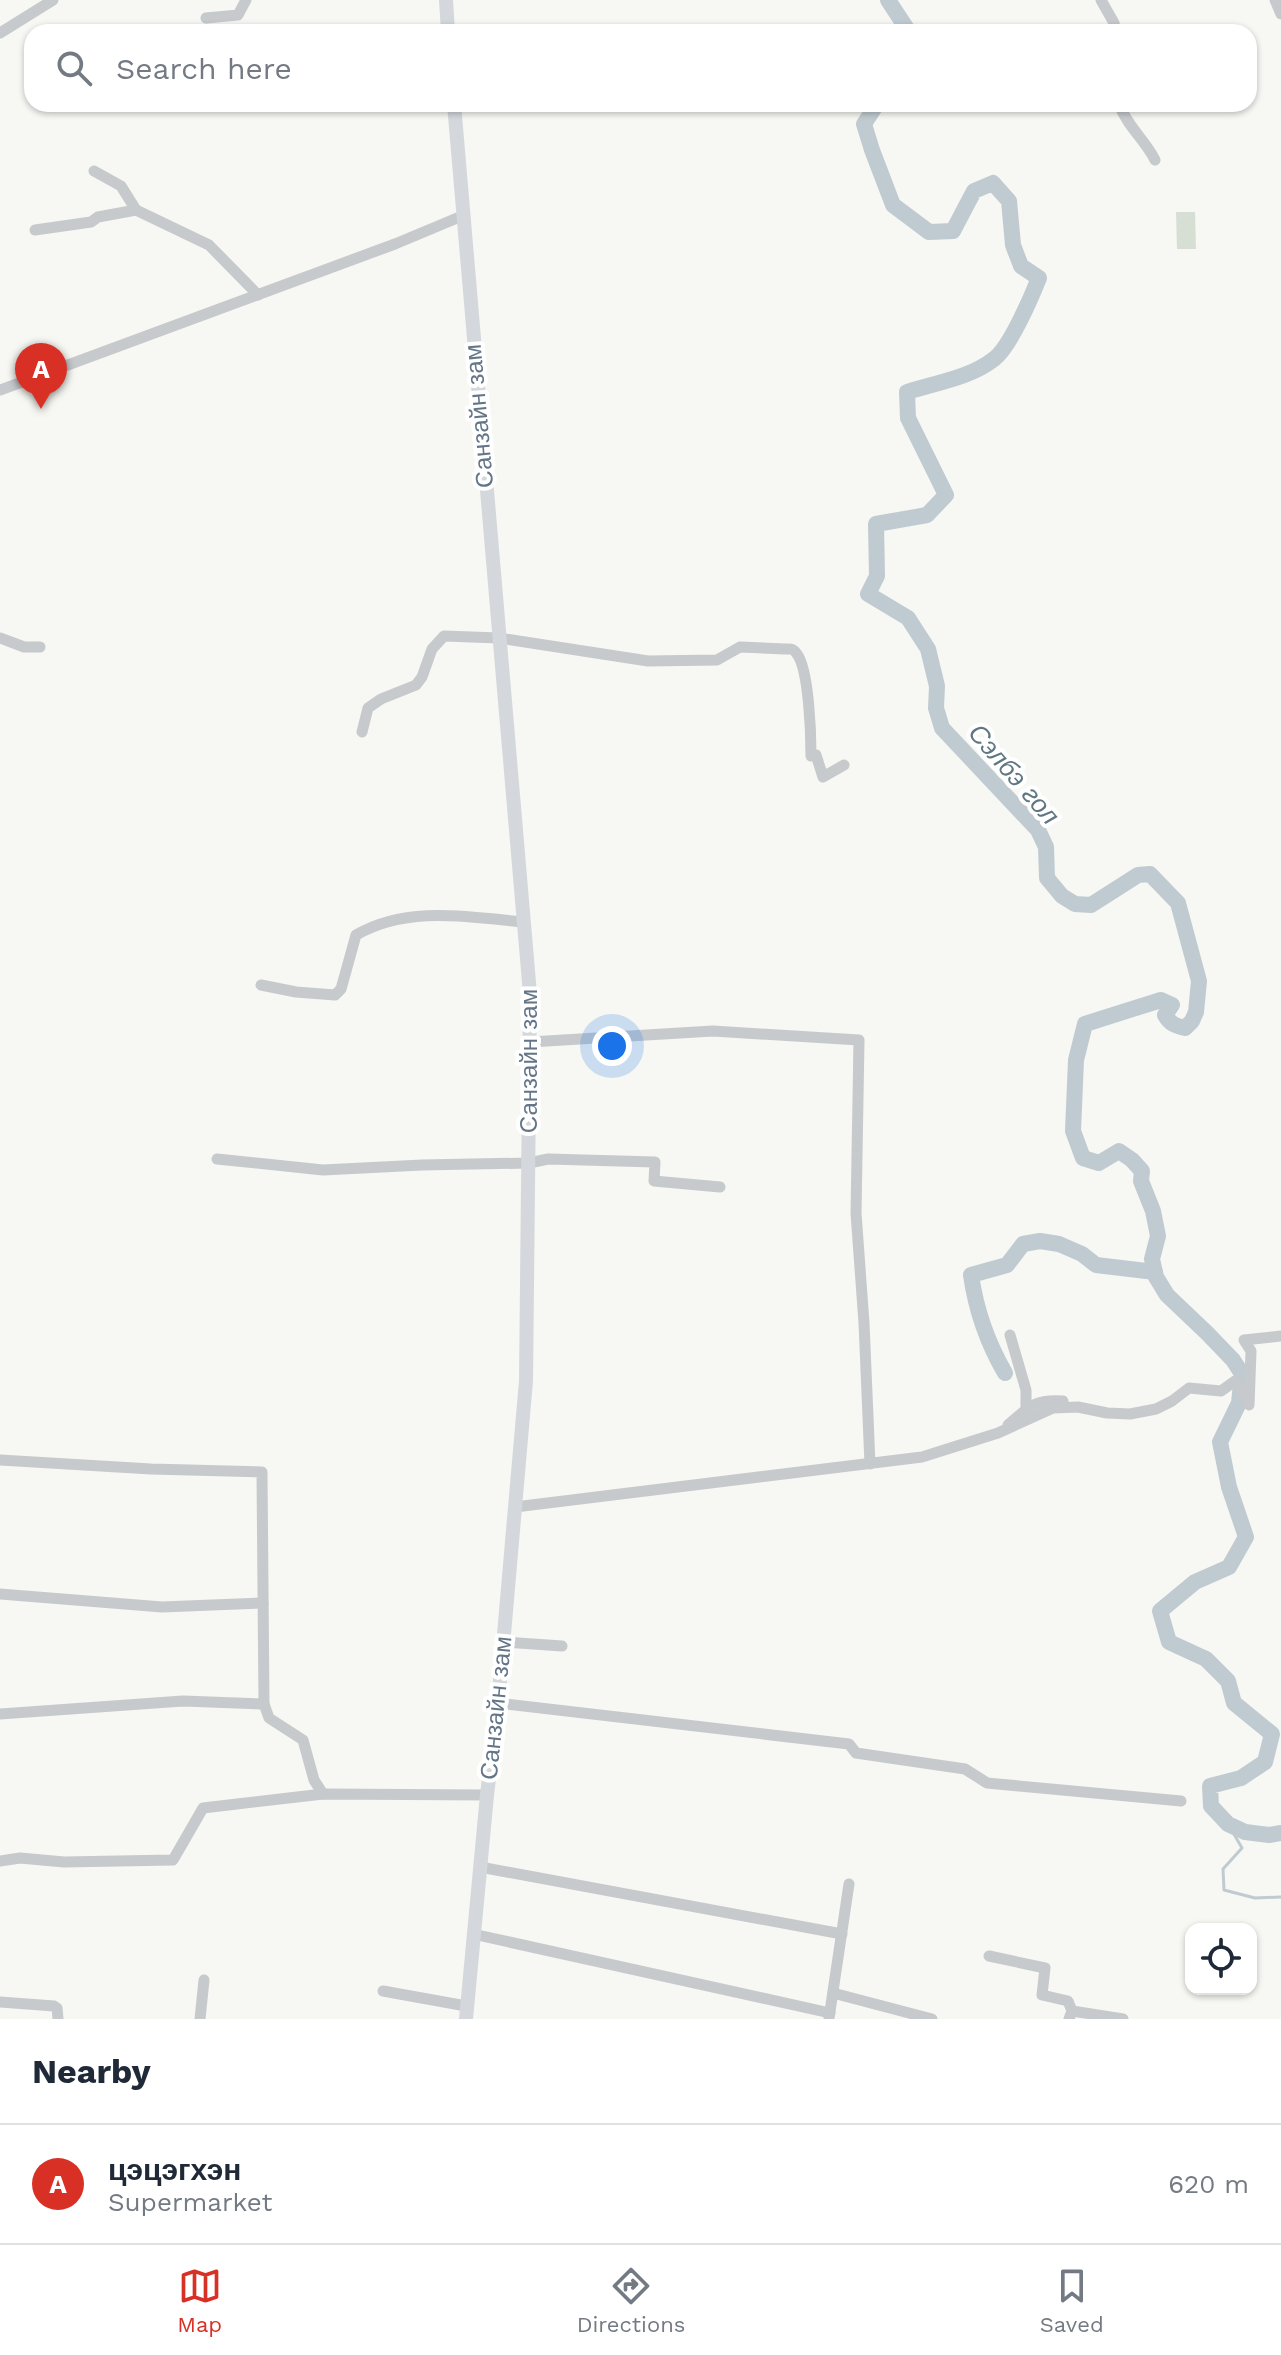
<!DOCTYPE html>
<meta charset="utf-8">
<style>
:root{--surface:#fff;--page:#f2f2f3;--text:#1f2937;--muted:#747a83;--line:#e0e1e3;--accent:#d93025}
body{margin:0;font-family:"Work Sans",sans-serif;background:var(--page);color:var(--text)}
.controls{position:absolute;right:24px;bottom:24px;display:grid;overflow:hidden;border-radius:16px;box-shadow:0 2px 6px #0004}
.controls button{width:72px;height:72px;display:grid;place-items:center;padding:0;border:0;border-bottom:2px solid var(--line);background:var(--surface);color:var(--text);font:40px sans-serif}
.you{position:absolute;left:612px;top:1046px;width:28px;height:28px;margin:-20px;border:6px solid #fff;border-radius:50%;background:#1a73e8;box-shadow:0 0 0 12px #1a73e833}
.badge{display:grid;place-items:center;width:52px;height:52px;border-radius:50%;background:var(--accent);color:#fff;font-size:26px;font-weight:700}
.pin{position:absolute;translate:-50% -66px;filter:drop-shadow(0 2px 4px #0008)}
.pin::after{content:'';position:absolute;top:42px;width:28px;height:24px;background:inherit;clip-path:polygon(0 0,100% 0,50% 100%)}
.list{margin:0;padding:0;list-style:none}
h2{display:flex;justify-content:space-between;align-items:center;height:104px;margin:0;padding:0 32px;font-size:34px}
h2 small{font-size:26px;font-weight:400;color:var(--muted)}
.list li{display:grid;grid-template-columns:52px 1fr auto;gap:24px;align-items:center;box-sizing:border-box;height:120px;padding:0 32px;border-top:2px solid var(--line)}
.list b{display:block;font-size:30px;white-space:nowrap}
.list p{margin:0;font-size:26px;white-space:nowrap;color:var(--muted)}
.list em{font-size:26px;font-style:normal;color:var(--muted)}
.icon{flex:none;width:44px;height:44px;fill:none;stroke:currentColor;stroke-width:2;stroke-linecap:round;stroke-linejoin:round}
.map{position:relative;flex:none;width:1281px;height:2019px;overflow:hidden}
.search{position:absolute;background:var(--surface);box-shadow:0 2px 6px #0004;left:24px;right:24px;top:24px;height:88px;display:flex;align-items:center;gap:20px;box-sizing:border-box;padding:0 28px;border-radius:24px;color:var(--muted);font-size:30px}
.sheet{height:224px;background:var(--surface)}
nav{display:flex;justify-content:space-around;align-items:center;box-sizing:border-box;height:112px;border-top:2px solid var(--line);background:var(--surface);font-size:22px;color:var(--muted)}
nav a{display:grid;justify-items:center;gap:4px}
nav .on{color:var(--accent)}
.map>svg:first-child{display:block}
.green{fill:#d7dfd4}
.lines{fill:none;stroke-linecap:round;stroke-linejoin:round}
.stream{stroke:#c0cbd1;stroke-width:3}
.river{stroke:#c0cbd1;stroke-width:16}
.minor{stroke:#c6cacd;stroke-width:11}
.major{stroke:#d4d8dd;stroke-width:14}
.labels{text-anchor:middle;stroke-width:8;stroke-linejoin:round;paint-order:stroke}
.street-label{font-size:24px;fill:#637587;stroke:#fff}
.water-label{font-size:26px;font-style:italic;fill:#5f7783;stroke:#fff}
</style>
<div class="map">
<svg width="1281" height="2019" viewBox="0 0 1281 2019">
<rect width="100%" height="100%" fill="#f7f7f3"/>
<polygon class="green" points="1176,212 1195,212 1196,249 1177,249"/>
<g class="lines">
<polyline class="stream" points="1228,1824 1242,1848 1223,1869 1224,1890 1255,1898 1281,1897"/>
<g class="river">
<polyline points="888,0 909,32"/>
<path d="M877 104 864 124 872 150 893 205 929 232 953 231 974 191 993 183 1009 201 1013 245 1021 266 1039 278C1031 298 1010 347 994 359 970 378 935 383 907 392L908 418 946 495 927 515 876 524 877 576 868 594 908 618 928 649 937 686 936 708 942 728 1038 830 1046 847 1047 878 1062 896 1075 904 1091 905 1138 875 1150 874 1178 903 1199 981 1196 1012 1192 1021 1185 1028C1176 1026 1170 1024 1165 1015L1172 1005 1161 1000 1085 1024 1076 1060 1073 1131 1083 1158 1099 1163 1119 1151 1132 1160 1142 1171 1141 1181 1153 1211 1158 1236 1152 1259 1156 1277 1167 1295 1207 1333 1233 1360 1242 1374 1239 1403 1220 1442 1229 1487 1246 1537 1229 1567 1195 1582 1160 1611 1169 1642 1206 1659 1228 1681 1234 1703 1272 1734 1265 1762 1241 1778 1210 1786 1211 1806 1228 1824 1245 1832 1269 1835 1281 1833"/>
<path d="M1005 1373C987 1342 976 1310 971 1275L1007 1265 1023 1244 1040 1241 1059 1244 1082 1254 1096 1265 1155 1272"/>
</g>
<g class="minor">
<polyline points="1101,0 1114,23 1116,32"/>
<polyline points="1275,0 1281,14"/>
<polyline points="206,18 238,15 246,0"/>
<polyline points="0,33 53,0"/>
<path d="M1119 104C1127 126 1145 140 1155 160"/>
<polyline points="94,171 121,186 136,210 209,245 258,295"/>
<polyline points="35,230 91,222 98,217 136,210"/>
<polyline points="0,390 395,244 462,216"/>
<polyline points="0,638 24,647 40,647"/>
<path d="M362 732 368 708 381 699 416 685 422 677 432 649 444 636 499 638 648 661 717 660 740 647 785 649C791 649 793 648 797 654 809 670 811 734 811 756L816 755 823 777 844 765"/>
<path d="M261 985 296 992 335 995 341 989 356 935C407 905 469 917 524 922"/>
<polyline points="530,1042 713,1031 859,1040 856,1213 864,1323 870,1464"/>
<polyline points="217,1159 323,1170 422,1165 529,1163 548,1159 655,1162 654,1181 720,1187"/>
<polyline points="1010,1335 1026,1390 1026,1408"/>
<path d="M1008 1425C1029 1407 1034 1399 1063 1401"/>
<polyline points="0,1460 151,1469 262,1472 264,1704 269,1718 303,1740 314,1780 323,1794"/>
<polyline points="515,1507 922,1457 998,1433 1053,1408 1078,1407 1107,1413 1130,1414 1156,1409 1172,1401 1189,1388 1221,1391 1235,1381 1249,1405 1251,1351 1244,1340 1281,1336"/>
<polyline points="0,1594 162,1607 263,1603"/>
<polyline points="504,1642 562,1646"/>
<polyline points="498,1703 849,1744 856,1753 965,1769 987,1783 1181,1801"/>
<polyline points="0,1714 183,1701 264,1704"/>
<polyline points="0,1861 20,1858 64,1862 173,1860 203,1808 323,1794 487,1795"/>
<polyline points="480,1867 842,1934"/>
<polyline points="473,1934 830,2013"/>
<polyline points="989,1956 1045,1968 1042,1995 1068,2001 1072,2011"/>
<polyline points="383,1991 466,2006"/>
<polyline points="833,1993 932,2019"/>
<polyline points="0,2002 54,2006 57,2008 58,2019"/>
<polyline points="829,2018 849,1884"/>
<polyline points="200,2019 204,1980"/>
<polyline points="1069,2019 1072,2011 1123,2019"/>
</g>
<g class="major">
<polyline points="446,0 448,32"/>
<polyline points="454,104 530,994 526,1381 498,1703 487,1795 466,2019"/>
</g>
</g>
<g class="labels">
<g class="street-label">
<text transform="translate(479 416) rotate(-95)" y="8">Санзайн зам</text>
<text transform="translate(529 1061) rotate(-90)" y="8">Санзайн зам</text>
<text transform="translate(496 1708) rotate(-84)" y="8">Санзайн зам</text>
</g>
<g class="water-label">
<text transform="translate(1014 774) rotate(49)" y="9">Сэлбэ гол</text>
</g>
</g>
</svg>
<div class="controls">
<button><svg class="icon" aria-label="locate" viewBox="0 0 24 24"><circle cx="12" cy="12" r="6"/><path d="M12 2v4M12 18v4M2 12h4M18 12h4"/></svg></button>
</div>
<div class="you"></div>
<div class="pin badge" style="left:41px;top:409px">A</div>
<div class="search"><svg class="icon" aria-label="search" viewBox="0 0 24 24"><circle cx="10" cy="10" r="6"/><path d="M15 15l6 6"/></svg>Search here</div>
</div>
<section class="sheet">
<h2>Nearby<small></small></h2>
<ul class="list">
<li><span class="badge">A</span><div><b>цэцэгхэн</b><p>Supermarket</p></div><em>620 m</em></li>
</ul>
</section>
<nav>
<a class="on"><svg class="icon" aria-label="map" viewBox="0 0 24 24"><path d="M3 6l6-2 6 2 6-2v14l-6 2-6-2-6 2zM9 4v14M15 6v14"/></svg>Map</a>
<a><svg class="icon" aria-label="directions" viewBox="0 0 24 24"><path d="M12 3l9 9-9 9-9-9zM9 14v-3h6M13 9l2 2-2 2"/></svg>Directions</a>
<a><svg class="icon" aria-label="saved" viewBox="0 0 24 24"><path d="M7 4h10v16l-5-4-5 4z"/></svg>Saved</a>
</nav>
